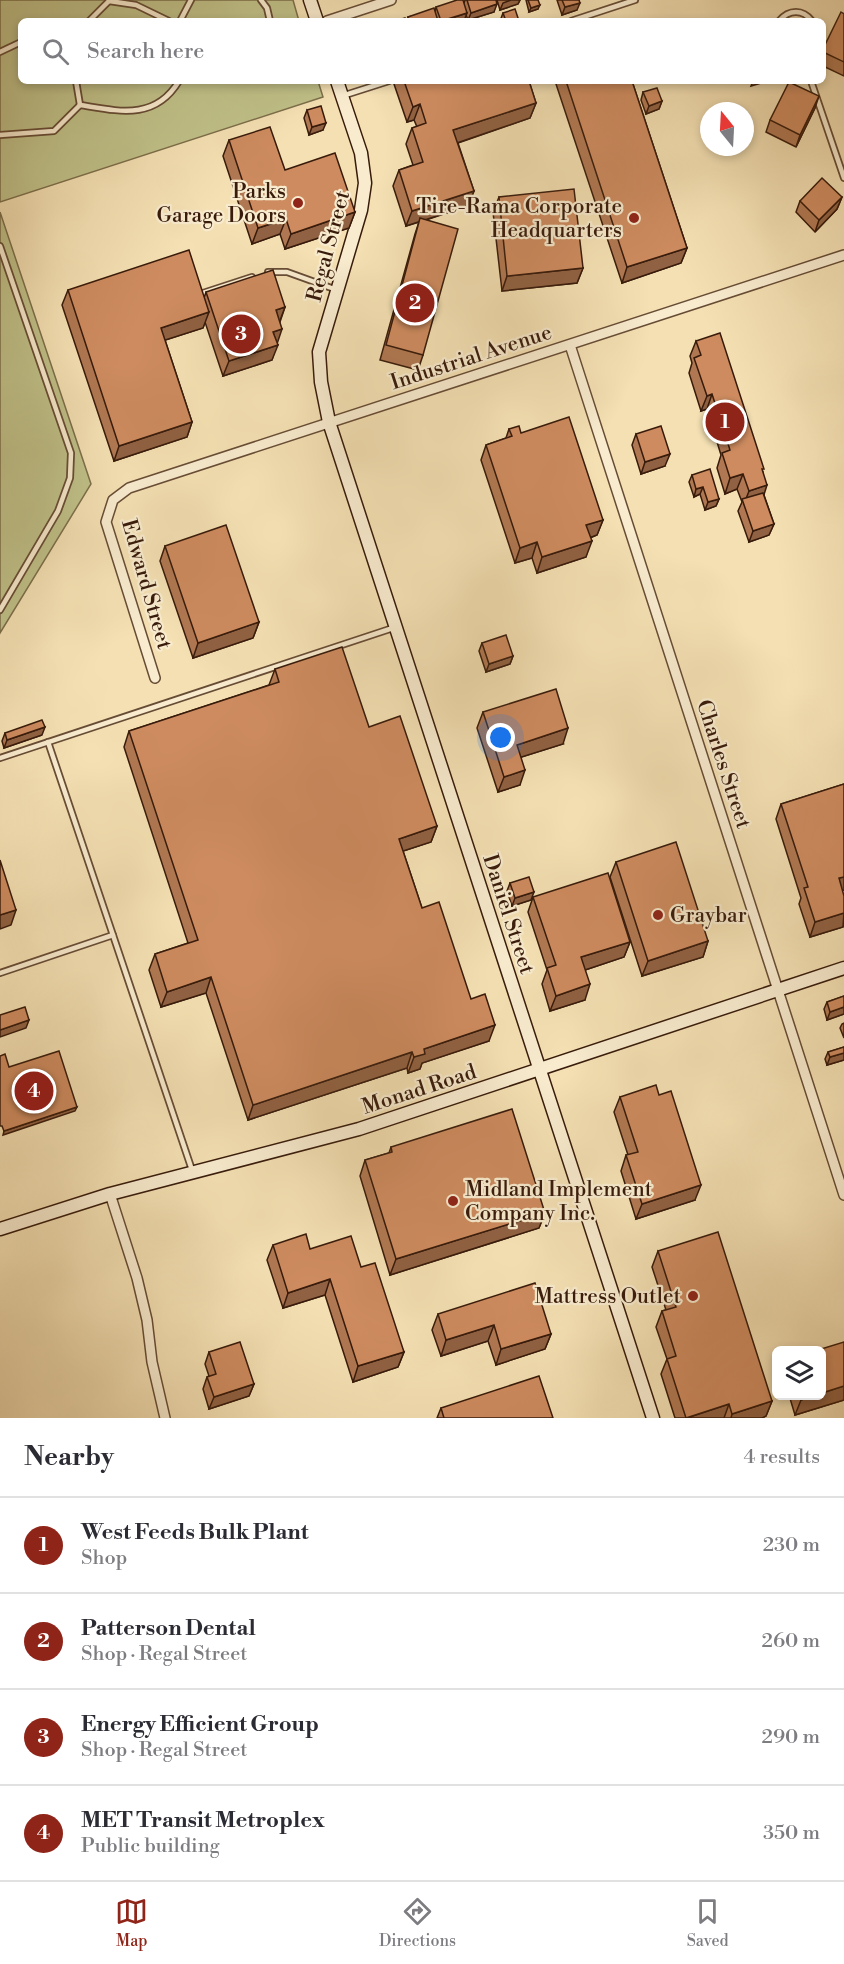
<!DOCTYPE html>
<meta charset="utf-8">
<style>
:root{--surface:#fff;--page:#f7f7f7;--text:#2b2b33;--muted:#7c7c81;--line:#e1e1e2;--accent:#8f2418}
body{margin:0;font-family:"Libre Bodoni",serif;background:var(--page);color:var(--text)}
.controls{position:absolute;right:18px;bottom:18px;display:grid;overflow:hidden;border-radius:9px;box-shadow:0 3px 9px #0003}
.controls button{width:54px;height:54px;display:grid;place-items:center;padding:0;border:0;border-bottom:2px solid var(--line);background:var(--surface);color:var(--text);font:30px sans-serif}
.compass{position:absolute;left:700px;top:102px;width:54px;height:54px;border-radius:50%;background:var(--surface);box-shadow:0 3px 9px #0003;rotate:342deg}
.you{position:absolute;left:501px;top:738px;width:21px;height:21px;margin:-15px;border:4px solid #fff;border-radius:50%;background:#1a73e8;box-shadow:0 0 0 9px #1a73e833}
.badge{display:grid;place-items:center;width:39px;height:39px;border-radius:50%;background:var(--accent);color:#fff;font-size:20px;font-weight:700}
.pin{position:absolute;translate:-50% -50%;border:3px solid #fff;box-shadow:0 2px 6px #0006}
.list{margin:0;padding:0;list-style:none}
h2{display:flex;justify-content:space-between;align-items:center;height:78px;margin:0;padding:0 24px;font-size:26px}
h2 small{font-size:20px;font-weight:400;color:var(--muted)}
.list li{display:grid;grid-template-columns:39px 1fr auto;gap:18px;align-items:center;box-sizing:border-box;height:96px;padding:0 24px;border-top:2px solid var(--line)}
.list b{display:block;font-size:22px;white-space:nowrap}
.list p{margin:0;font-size:20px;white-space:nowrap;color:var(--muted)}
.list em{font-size:20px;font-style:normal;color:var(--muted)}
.icon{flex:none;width:33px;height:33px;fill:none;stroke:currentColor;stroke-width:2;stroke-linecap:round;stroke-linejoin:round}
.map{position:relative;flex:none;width:844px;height:1418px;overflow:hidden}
.search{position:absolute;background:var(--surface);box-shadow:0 3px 9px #0003;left:18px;right:18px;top:18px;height:66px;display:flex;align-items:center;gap:15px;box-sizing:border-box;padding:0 21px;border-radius:9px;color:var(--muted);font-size:22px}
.sheet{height:462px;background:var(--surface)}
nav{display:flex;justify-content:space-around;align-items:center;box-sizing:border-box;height:84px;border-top:2px solid var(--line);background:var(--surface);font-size:16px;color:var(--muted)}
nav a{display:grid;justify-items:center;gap:3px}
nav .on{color:var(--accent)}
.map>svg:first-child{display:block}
.green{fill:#c0c189;stroke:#7c6e4a;stroke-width:1.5}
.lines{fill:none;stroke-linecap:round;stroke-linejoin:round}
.lane-casing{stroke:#674c35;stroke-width:8}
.street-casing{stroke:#674c35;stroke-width:12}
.secondary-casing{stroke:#381b0b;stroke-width:15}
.lane{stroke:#f8ebce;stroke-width:4.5}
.street{stroke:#f8ebce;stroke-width:9}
.secondary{stroke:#f8ebce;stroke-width:12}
.wall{fill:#b07852;stroke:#381b0b;stroke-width:1.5}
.shaded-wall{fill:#906142;stroke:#381b0b;stroke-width:1.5}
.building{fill:#cd8b5f;stroke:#381b0b;stroke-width:1.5}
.poi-dot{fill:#8f2418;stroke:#f8ebce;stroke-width:2}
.labels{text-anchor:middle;stroke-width:4.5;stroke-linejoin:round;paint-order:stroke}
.poi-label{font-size:21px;fill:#381b0b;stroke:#f8ebce;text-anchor:end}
.street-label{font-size:21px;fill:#381b0b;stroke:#f8ebce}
</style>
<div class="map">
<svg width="844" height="1418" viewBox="0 0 844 1418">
<rect width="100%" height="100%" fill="#f4e0b3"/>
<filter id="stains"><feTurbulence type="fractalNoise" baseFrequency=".00333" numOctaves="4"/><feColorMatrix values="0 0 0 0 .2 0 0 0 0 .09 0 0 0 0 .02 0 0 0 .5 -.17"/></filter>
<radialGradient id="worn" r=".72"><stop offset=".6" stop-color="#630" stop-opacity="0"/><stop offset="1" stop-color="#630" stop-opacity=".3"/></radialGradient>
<g class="green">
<polygon points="0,0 293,0 299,21 21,21 21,81 318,81 323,97 0,202"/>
<polygon points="0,212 91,484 0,633"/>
</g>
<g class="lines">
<g class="lane-casing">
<g id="lane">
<polyline points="261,0 267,8 270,21"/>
<polyline points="109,1 136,5 169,21"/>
<polyline points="89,21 109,1"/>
<polyline points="180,21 191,0"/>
<polyline points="571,21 635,0"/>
<path d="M779 21C789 9 803 9 812 21"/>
<polyline points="0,52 21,42"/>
<polyline points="76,81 80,105"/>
<polyline points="811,81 844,178"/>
<polyline points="342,96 389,81"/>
<path d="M80 105C118 111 155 121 179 81"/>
<polyline points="0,135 54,131 80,105"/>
<polyline points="0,246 71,453 70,478 58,511 0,610"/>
<polyline points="268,272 287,272 337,290"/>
<polyline points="200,294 252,277"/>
<polyline points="48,742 192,1170"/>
<polyline points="0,758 396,627"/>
<polyline points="0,973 113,935"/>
</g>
</g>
<g class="street-casing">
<g id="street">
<polyline points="327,21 391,0"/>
<polyline points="570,345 844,1195"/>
<polyline points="155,678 106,522 113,500 129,488 844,255"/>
<polyline points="110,1194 137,1278 147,1320 152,1362 165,1418"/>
</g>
</g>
<g class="secondary-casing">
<g id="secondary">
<polyline points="310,0 317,21"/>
<polyline points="337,81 361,153 365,183 361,210 319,352 321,382 329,422 653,1418"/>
<polyline points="0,1229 110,1194 359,1129 844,968"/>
</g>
</g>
<use href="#lane" class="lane"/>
<use href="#street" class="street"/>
<use href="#secondary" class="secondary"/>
</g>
<g class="wall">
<polygon points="465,0 496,0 494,12 468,20 466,15 464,21 407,21 408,17 435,12 436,7 464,3"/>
<polygon points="497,0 520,0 518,4 500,10"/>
<polygon points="526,0 538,0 538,9 529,12"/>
<polygon points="557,0 579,0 577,10 562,15"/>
<polygon points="503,13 519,21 500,21"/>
<polygon points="844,14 844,76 823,66 823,49"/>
<polygon points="396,81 529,81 536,103 530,118 458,143 474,191 468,206 426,220 423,355 418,370 380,360 415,234 419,222 406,226 393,186 399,170 413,165 406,144 412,128 417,127 414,120 407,122 394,84"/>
<polygon points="555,81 632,81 687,248 681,263 622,283"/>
<polygon points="643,92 662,101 659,109 646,114 641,100"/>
<polygon points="815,108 796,147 766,132 770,120"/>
<polygon points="307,110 323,130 309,135 304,118"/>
<polygon points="229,140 285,170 355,212 349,228 285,249 280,234 252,244 223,156"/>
<polygon points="499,197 583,268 577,283 502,291 493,212"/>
<polygon points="842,197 837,209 815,232 796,212 800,201"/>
<polygon points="68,290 204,298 206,292 285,307 280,322 277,343 272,360 223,376 205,322 203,328 165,340 192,422 187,437 114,461 62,305"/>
<polygon points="696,341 763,472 764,495 774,524 769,535 749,542 738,511 742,502 737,489 725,494 717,468 721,455 707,409 701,411 689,373 692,363 690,356"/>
<polygon points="509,429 521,433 603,520 597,535 590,538 586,557 537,573 532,558 515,563 481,460 486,445 506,438"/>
<polygon points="636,434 665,466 641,474 632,445"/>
<polygon points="692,475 719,499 716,506 705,510 700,494 694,497 689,482"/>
<polygon points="165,546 259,622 253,638 193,658 160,561"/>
<polygon points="482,643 513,656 510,664 486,672 479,651"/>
<polygon points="275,669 369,727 437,826 431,842 403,851 422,908 471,999 489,1041 422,1063 420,1069 408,1073 407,1068 248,1120 206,993 161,1007 149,970 155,954 188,943 124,747 129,731 269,685"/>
<polygon points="483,712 563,744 521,757 520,785 498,792 477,728"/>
<polygon points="5,733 42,735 4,748 2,741"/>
<polygon points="844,784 844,890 842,891 844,896 844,924 843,927 810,937 799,904 801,898 776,819 781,804"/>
<polygon points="616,862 708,941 703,957 642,976 610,877"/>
<polygon points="510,883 531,900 512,906 507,891"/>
<polygon points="533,897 630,942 624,957 585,970 585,1000 550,1011 542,984 547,970 528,912"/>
<polygon points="844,996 844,1014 827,1020 824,1009 827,1002"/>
<polygon points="844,1023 844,1038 840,1028 842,1024"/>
<polygon points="844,1047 844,1060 827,1065 825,1059 828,1052"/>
<polygon points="620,1097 695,1200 636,1219 621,1171 626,1155 628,1155 614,1112"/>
<polygon points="391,1147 545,1213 539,1228 390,1275 360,1176 365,1160 389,1153"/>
<polygon points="273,1245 310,1249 361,1267 404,1352 398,1367 353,1382 325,1295 283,1308 267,1260"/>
<polygon points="658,1251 772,1401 766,1416 762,1418 675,1418 661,1374 667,1359 656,1327 662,1311 666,1310 652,1267"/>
<polygon points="438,1314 551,1334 545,1349 496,1365 488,1341 441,1356 432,1330"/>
<polygon points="844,1342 844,1400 795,1415 789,1395 822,1395"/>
<polygon points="209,1352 254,1384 249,1396 209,1409 203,1389 207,1377 209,1376 205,1364"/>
<polygon points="441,1408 553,1418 437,1418"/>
</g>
<g class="shaded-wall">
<polygon points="511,0 520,0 518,4 500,10 503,3"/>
<polygon points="580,3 577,10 562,15 565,7"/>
<polygon points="497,4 494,12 468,20 471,13"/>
<polygon points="540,5 538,9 529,12 531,8"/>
<polygon points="467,13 464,21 443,21"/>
<polygon points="753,81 768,81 751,86"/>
<polygon points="819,96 815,108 796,147 800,135"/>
<polygon points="662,101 659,109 646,114 649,106"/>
<polygon points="536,103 530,118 448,146 453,130"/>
<polygon points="420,104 414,120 407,122 413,107"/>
<polygon points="326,123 323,130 309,135 312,127"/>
<polygon points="474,191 468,206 406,226 412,211"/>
<polygon points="842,197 837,209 815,232 819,220"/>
<polygon points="355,212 349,228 285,249 291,234"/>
<polygon points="286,219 280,234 252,244 258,228"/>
<polygon points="687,248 681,263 622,283 627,267"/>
<polygon points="583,268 577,283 502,291 507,276"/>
<polygon points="285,307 279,323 276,310"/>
<polygon points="209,312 203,328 156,343 161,328"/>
<polygon points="282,329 277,344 273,332"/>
<polygon points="278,345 272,360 223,376 229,361"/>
<polygon points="712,394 707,409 701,411 707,396"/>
<polygon points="192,422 187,437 114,461 119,446"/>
<polygon points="670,454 665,466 641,474 645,462"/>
<polygon points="743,474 737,489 725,494 730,478"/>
<polygon points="767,485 762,501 744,504 749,491"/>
<polygon points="703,487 700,494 694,497 696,489"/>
<polygon points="719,499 716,506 705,510 708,502"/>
<polygon points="603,520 597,535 581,541 586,525"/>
<polygon points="774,524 769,535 749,542 753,531"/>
<polygon points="592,541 586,557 537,573 542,557"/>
<polygon points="537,542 532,558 515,563 520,548"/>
<polygon points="259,622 253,638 193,658 198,643"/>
<polygon points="513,656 510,664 486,672 489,664"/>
<polygon points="45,727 42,735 4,748 7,740"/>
<polygon points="568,728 563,744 512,760 517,745"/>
<polygon points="525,770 520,785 498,792 504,777"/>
<polygon points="437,826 431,842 394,854 399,839"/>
<polygon points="844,877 844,890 833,894 839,878"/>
<polygon points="534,892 531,900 512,906 515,898"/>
<polygon points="16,910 11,925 0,929 0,915"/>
<polygon points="844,913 843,927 810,937 815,922"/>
<polygon points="708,941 703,957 642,976 648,961"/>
<polygon points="630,942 624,957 576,973 581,957"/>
<polygon points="211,977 206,993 161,1007 167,992"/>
<polygon points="590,984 585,1000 550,1011 556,996"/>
<polygon points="844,1007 844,1014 827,1020 830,1012"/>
<polygon points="29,1020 26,1028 0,1037 0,1030"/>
<polygon points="495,1025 489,1041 422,1063 420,1069 408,1073 414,1057 424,1049"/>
<polygon points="412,1052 407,1068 248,1120 253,1105"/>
<polygon points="844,1053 844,1060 827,1065 830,1057"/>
<polygon points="77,1107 75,1111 3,1135 4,1131"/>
<polygon points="701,1185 695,1200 636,1219 642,1204"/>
<polygon points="545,1213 539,1228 390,1275 396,1259"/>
<polygon points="330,1279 325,1295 283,1308 288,1293"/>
<polygon points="494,1325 488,1341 441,1356 446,1340"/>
<polygon points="551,1334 545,1349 496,1365 501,1349"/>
<polygon points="404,1352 398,1367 353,1382 358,1366"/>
<polygon points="254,1384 249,1396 209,1409 214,1397"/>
<polygon points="844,1386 844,1400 795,1415 801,1400 814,1395 822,1395 822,1393"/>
<polygon points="772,1401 766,1416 762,1418 731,1418 732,1414"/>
<polygon points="729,1404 724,1418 687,1418"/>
</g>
<g class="building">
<polygon points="457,0 463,0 467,13 441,21 436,7"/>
<polygon points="467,0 496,0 497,4 471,13"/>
<polygon points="528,0 538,0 540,5 531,8"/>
<polygon points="562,0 579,0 580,3 565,7"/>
<polygon points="434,8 438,21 410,21 408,17"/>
<polygon points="515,9 519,21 506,21 503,13"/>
<polygon points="841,12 844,14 844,62 823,52 823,49"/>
<polygon points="405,18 406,21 395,21"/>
<polygon points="404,81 529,81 536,103 453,130 474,191 412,211 399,170 423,162 412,128 426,123 420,104 413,107"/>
<polygon points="566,81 632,81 687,248 627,267"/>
<polygon points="789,82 819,96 800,135 770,120"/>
<polygon points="657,88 662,101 649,106 643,92"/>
<polygon points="321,106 326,123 312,127 307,110"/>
<polygon points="270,127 285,170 335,153 355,212 291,234 286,219 258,228 229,140"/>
<polygon points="822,178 842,197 819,220 800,201"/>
<polygon points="574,189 583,268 507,276 499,197"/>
<polygon points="420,218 458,229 423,355 386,345"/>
<polygon points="189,250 209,312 161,328 192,422 119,446 68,290"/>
<polygon points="273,270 285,307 276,310 282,329 273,332 278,345 229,361 206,292"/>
<polygon points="720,333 764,469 762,469 767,485 749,491 743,474 730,478 722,453 730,450 712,394 707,396 694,358 701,355 696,341"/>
<polygon points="569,417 603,520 586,525 592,541 542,557 537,542 520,548 486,445 512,436 509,429 519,426 521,433"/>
<polygon points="661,426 670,454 645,462 636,434"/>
<polygon points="710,469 719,499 708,502 703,487 696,489 692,475"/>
<polygon points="763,493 774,524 753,531 742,499"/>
<polygon points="226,525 259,622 198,643 165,546"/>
<polygon points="506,635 513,656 489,664 482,643"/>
<polygon points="342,647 369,727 400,716 437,826 399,839 422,908 439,902 471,999 485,994 495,1025 424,1049 425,1054 414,1057 412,1052 253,1105 211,977 167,992 155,954 198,940 129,731 279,682 275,669"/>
<polygon points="556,689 568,728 517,745 525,770 504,777 483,712"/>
<polygon points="42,720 45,727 7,740 5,733"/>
<polygon points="844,784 844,877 839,878 844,896 844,913 815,922 804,888 808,887 781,804"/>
<polygon points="676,842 708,941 648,961 616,862"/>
<polygon points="0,860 16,910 0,915"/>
<polygon points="608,873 630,942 581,957 590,984 556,996 547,968 556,965 533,897"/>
<polygon points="529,877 534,892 515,898 510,883"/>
<polygon points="844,996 844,1007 830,1012 827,1002"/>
<polygon points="25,1007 29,1020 0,1030 0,1015"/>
<polygon points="844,1047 844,1053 830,1057 828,1052"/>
<polygon points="59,1051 77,1107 4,1131 2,1126 0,1126 0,1056 5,1054 9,1067"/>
<polygon points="656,1085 659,1095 671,1091 701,1185 642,1204 626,1155 638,1152 620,1097"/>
<polygon points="512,1109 545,1213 396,1259 365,1160 392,1152 391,1147"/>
<polygon points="718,1232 772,1401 732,1414 729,1404 686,1418 667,1359 676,1356 662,1311 676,1307 658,1251"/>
<polygon points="306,1234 310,1249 351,1236 361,1267 375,1263 404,1352 358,1366 330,1279 288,1293 273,1245"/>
<polygon points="535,1283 551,1334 501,1349 494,1325 446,1340 438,1314"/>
<polygon points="240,1342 254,1384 214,1397 207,1377 216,1374 209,1352"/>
<polygon points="844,1342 844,1386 822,1393 822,1350 818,1350"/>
<polygon points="539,1376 553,1418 444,1418 441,1408"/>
<polygon points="799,1395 814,1395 801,1400"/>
</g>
<g class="poi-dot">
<circle cx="298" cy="203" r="6"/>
<circle cx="634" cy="218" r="6"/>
<circle cx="658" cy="915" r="6"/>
<circle cx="453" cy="1201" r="6"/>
<circle cx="693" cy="1296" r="6"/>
</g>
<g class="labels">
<g class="poi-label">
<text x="286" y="198">Parks<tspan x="286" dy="24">Garage Doors</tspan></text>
<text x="622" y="213">Tire-Rama Corporate<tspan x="622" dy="24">Headquarters</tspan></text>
<text x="670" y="922" text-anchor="start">Graybar</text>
<text x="465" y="1196" text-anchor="start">Midland Implement<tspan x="465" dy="24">Company Inc.</tspan></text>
<text x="681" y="1303">Mattress Outlet</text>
</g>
<g class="street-label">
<text transform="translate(328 246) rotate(-75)" y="7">Regal Street</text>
<text transform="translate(471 357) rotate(-18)" y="7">Industrial Avenue</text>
<text transform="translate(147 584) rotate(74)" y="7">Edward Street</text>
<text transform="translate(724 764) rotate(72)" y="7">Charles Street</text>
<text transform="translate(509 914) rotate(72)" y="7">Daniel Street</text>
<text transform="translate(419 1089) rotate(-18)" y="7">Monad Road</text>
</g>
</g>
<rect width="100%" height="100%" filter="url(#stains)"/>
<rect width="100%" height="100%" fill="url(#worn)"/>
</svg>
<div class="controls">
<button><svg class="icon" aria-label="layers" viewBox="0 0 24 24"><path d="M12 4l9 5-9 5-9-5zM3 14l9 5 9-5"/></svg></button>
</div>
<svg class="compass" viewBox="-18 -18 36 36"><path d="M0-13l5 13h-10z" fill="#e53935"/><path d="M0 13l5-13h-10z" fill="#7c7c81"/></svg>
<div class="you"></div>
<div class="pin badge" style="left:725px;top:422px">1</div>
<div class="pin badge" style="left:415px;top:303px">2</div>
<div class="pin badge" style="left:241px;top:334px">3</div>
<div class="pin badge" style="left:34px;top:1091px">4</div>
<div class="search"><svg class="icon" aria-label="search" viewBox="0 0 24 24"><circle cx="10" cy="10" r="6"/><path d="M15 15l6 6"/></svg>Search here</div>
</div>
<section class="sheet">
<h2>Nearby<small>4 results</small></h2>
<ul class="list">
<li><span class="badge">1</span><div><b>West Feeds Bulk Plant</b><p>Shop</p></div><em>230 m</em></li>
<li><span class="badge">2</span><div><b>Patterson Dental</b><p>Shop · Regal Street</p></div><em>260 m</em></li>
<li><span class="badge">3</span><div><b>Energy Efficient Group</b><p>Shop · Regal Street</p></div><em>290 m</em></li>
<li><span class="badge">4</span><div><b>MET Transit Metroplex</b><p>Public building</p></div><em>350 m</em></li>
</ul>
</section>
<nav>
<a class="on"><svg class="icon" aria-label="map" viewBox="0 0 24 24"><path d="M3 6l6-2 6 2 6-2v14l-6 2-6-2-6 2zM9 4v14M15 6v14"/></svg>Map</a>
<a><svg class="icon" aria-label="directions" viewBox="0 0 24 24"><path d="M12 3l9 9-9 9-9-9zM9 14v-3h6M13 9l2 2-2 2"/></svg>Directions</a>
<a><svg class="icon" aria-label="saved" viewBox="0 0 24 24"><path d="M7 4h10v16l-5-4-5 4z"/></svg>Saved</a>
</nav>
